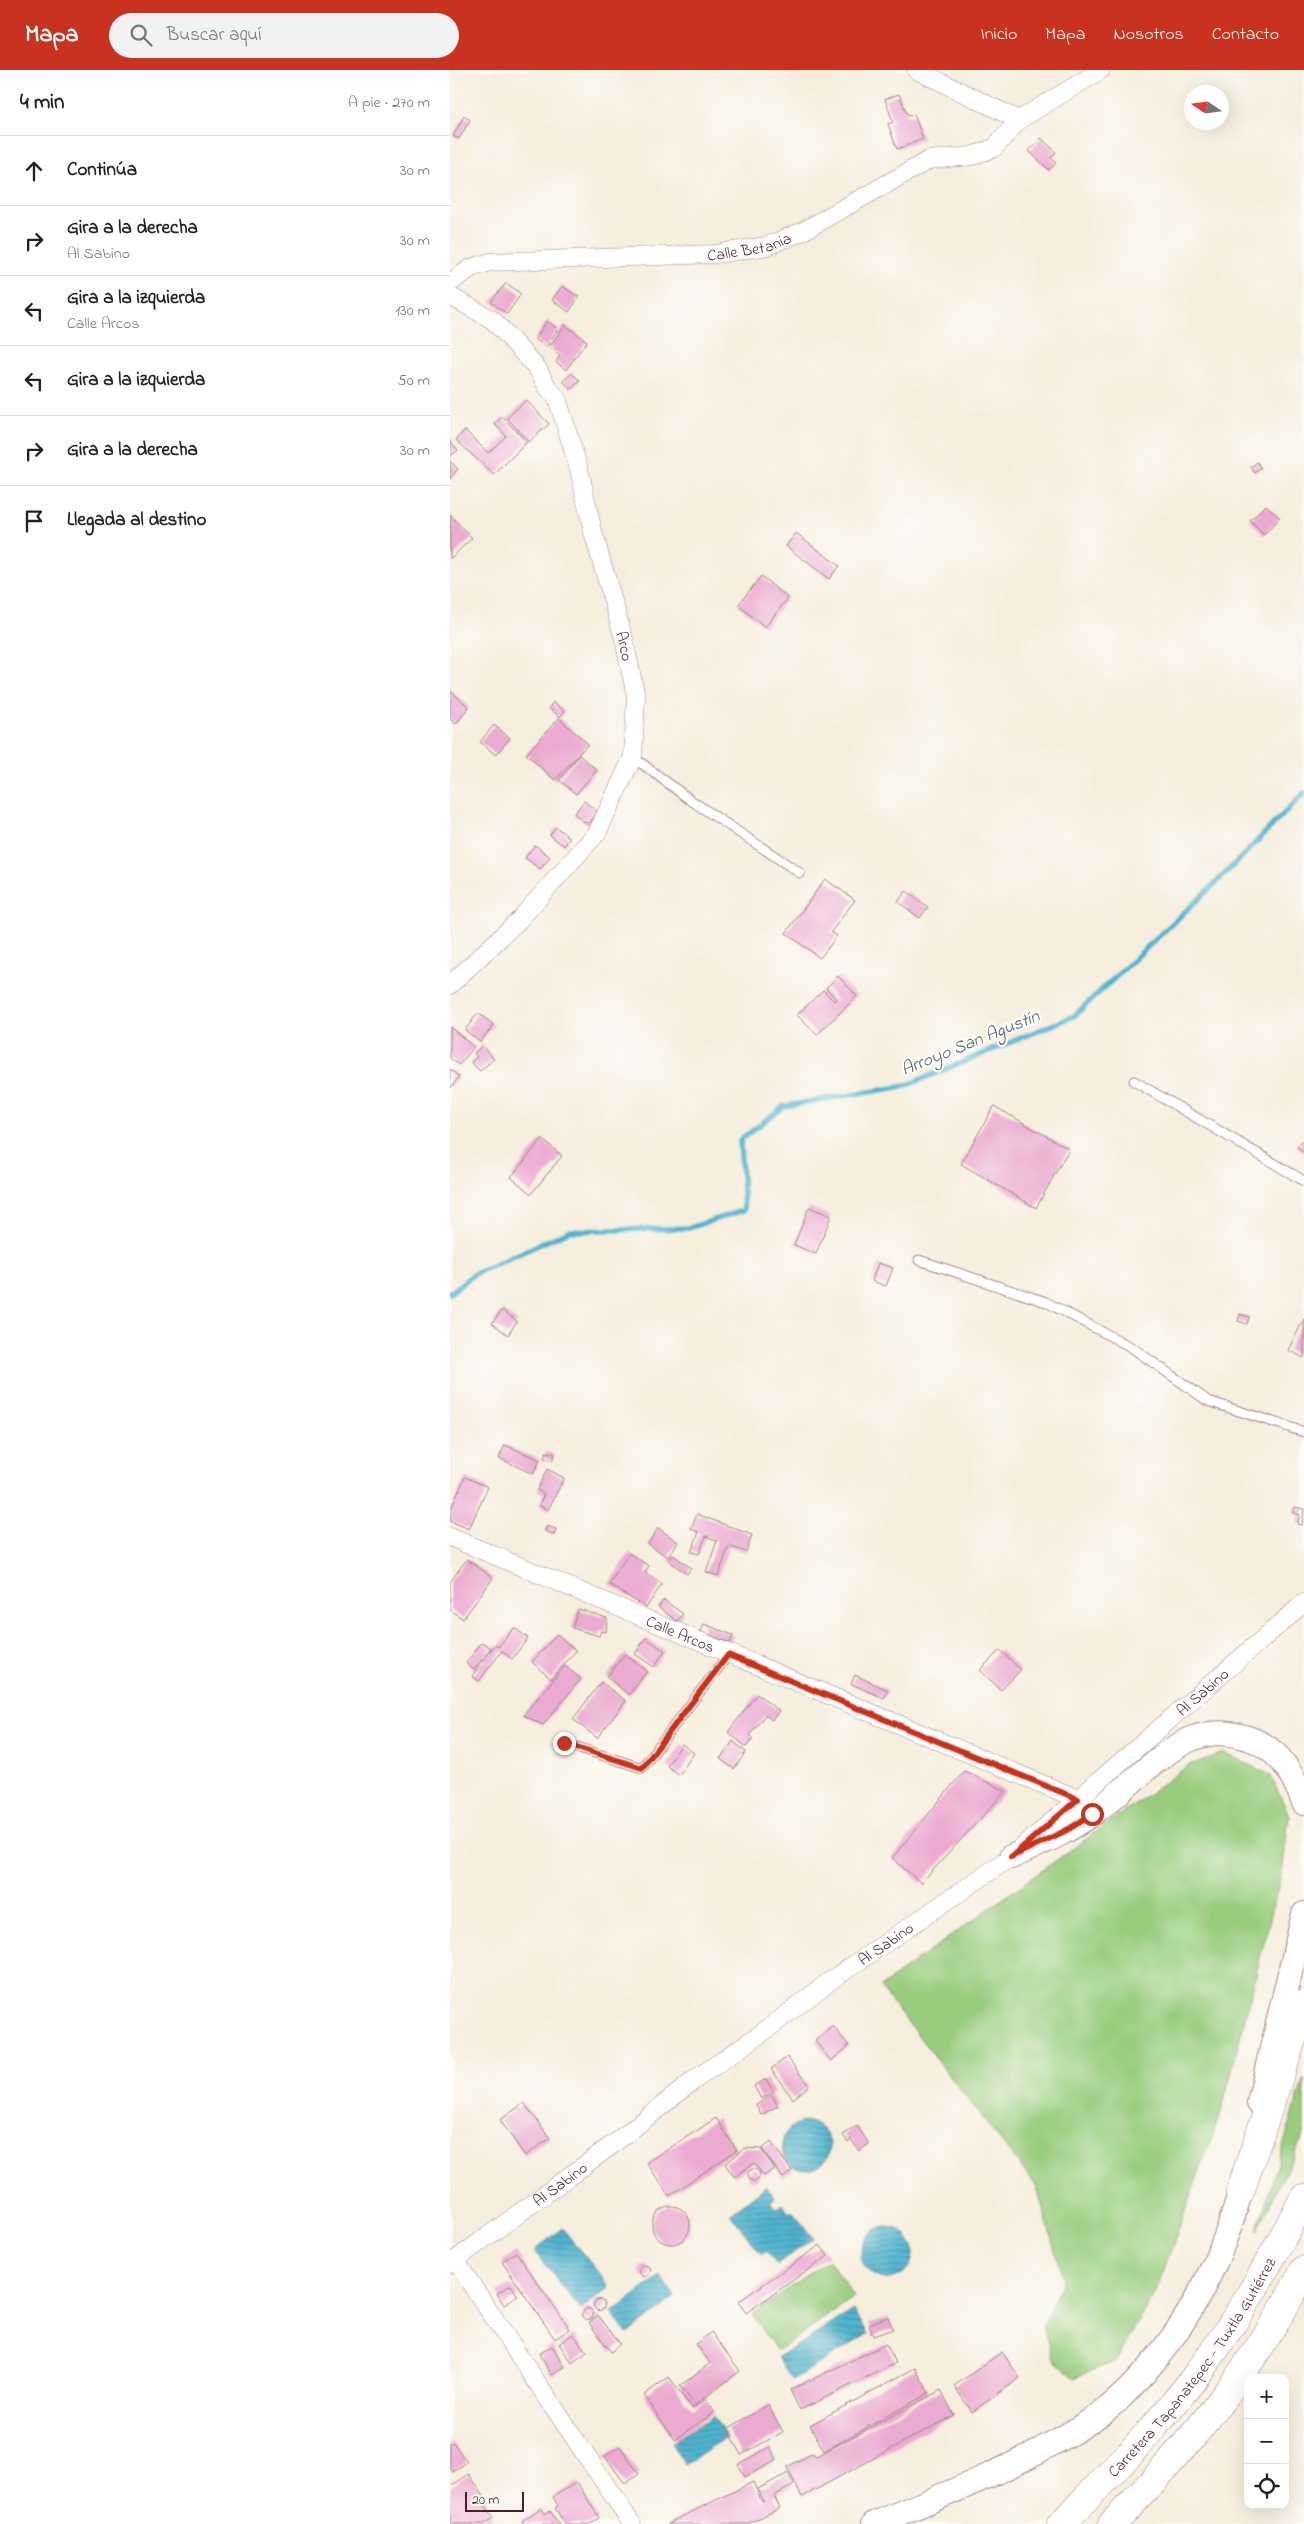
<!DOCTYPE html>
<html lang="es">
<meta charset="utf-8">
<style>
:root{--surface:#fff;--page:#f2f2f2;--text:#202124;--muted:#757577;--line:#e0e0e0;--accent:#c8321e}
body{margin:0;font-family:"Indie Flower",sans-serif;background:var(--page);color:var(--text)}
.controls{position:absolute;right:15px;bottom:15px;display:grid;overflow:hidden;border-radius:10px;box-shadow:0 5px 20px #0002}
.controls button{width:45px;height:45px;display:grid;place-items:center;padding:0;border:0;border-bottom:1px solid var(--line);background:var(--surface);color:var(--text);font:25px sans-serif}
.compass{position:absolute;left:734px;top:15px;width:45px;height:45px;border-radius:50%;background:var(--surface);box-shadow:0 5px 20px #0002;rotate:283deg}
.scale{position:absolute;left:15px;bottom:12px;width:59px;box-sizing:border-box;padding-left:5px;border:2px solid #4a1f2b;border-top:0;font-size:14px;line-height:18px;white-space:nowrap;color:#4a1f2b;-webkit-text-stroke:4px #fdfcf7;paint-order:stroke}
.stop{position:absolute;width:15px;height:15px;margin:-11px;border:4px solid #c8321e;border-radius:50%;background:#fff}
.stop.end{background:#c8321e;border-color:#fff;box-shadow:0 1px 5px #0008}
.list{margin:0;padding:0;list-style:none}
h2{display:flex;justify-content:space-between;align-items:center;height:65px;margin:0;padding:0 20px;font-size:21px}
h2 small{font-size:16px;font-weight:400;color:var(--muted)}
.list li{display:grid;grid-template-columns:32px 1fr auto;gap:15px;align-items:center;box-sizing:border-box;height:70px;padding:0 20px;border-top:1px solid var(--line)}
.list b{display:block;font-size:19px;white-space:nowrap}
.list p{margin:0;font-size:16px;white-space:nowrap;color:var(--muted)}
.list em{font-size:16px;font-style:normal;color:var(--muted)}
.icon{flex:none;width:28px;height:28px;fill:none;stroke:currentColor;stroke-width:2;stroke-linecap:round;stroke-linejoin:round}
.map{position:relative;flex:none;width:854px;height:2454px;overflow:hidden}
header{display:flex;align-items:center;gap:30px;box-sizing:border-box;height:70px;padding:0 25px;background:var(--accent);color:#fff}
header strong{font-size:24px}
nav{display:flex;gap:28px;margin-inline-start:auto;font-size:18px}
.search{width:350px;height:45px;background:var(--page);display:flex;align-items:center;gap:12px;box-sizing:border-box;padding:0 18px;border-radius:28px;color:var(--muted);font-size:19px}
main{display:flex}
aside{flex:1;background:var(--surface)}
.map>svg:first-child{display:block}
.green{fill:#99cd7e;stroke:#727654}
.water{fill:url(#water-rules);stroke:#4c6a7c}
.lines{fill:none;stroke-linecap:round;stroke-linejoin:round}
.stream{stroke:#4fb4ce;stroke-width:5.5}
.building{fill:#ebaad1}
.service-casing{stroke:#a08684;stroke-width:11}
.minor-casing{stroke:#a08684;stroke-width:19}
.secondary-casing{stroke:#a08684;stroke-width:26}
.trunk-casing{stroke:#a08684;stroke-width:29}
.service{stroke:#fff;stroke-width:9}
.minor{stroke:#fff;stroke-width:18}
.secondary{stroke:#fff;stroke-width:24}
.trunk{stroke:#fff;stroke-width:28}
.route{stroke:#c8321e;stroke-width:6}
.labels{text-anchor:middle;stroke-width:4.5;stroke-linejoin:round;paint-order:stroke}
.street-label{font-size:16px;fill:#4a1f2b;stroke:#fdfcf7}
.water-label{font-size:18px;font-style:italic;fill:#4c5b6c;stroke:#fdfcf7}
</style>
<header>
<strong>Mapa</strong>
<div class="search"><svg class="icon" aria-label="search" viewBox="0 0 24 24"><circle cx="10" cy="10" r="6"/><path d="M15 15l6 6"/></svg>Buscar aquí</div>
<nav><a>Inicio</a><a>Mapa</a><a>Nosotros</a><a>Contacto</a></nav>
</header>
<main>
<aside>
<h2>4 min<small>A pie · 270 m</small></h2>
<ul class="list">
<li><svg class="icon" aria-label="ahead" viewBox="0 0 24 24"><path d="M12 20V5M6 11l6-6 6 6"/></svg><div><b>Continúa</b></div><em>30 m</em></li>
<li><svg class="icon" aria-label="right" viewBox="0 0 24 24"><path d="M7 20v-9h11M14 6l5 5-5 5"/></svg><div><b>Gira a la derecha</b><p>Al Sabino</p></div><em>30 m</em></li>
<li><svg class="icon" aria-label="left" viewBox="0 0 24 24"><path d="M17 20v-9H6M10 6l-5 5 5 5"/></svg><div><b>Gira a la izquierda</b><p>Calle Arcos</p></div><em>130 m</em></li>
<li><svg class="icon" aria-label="left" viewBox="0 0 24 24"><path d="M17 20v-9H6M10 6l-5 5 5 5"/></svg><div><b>Gira a la izquierda</b></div><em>50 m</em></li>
<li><svg class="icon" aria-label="right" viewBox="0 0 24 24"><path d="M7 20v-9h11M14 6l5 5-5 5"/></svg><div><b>Gira a la derecha</b></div><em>30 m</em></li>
<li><svg class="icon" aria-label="arrive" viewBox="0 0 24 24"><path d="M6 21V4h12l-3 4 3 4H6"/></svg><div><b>Llegada al destino</b></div></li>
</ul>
</aside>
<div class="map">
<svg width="854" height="2454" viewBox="0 0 854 2454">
<defs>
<pattern id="water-rules" width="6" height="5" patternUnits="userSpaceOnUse" patternTransform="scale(1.25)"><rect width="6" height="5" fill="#4fb4ce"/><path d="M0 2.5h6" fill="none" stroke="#4492a7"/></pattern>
</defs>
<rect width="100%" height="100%" fill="#fdfcf7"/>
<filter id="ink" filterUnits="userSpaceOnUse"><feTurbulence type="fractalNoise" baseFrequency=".02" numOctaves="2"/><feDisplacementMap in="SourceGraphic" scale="10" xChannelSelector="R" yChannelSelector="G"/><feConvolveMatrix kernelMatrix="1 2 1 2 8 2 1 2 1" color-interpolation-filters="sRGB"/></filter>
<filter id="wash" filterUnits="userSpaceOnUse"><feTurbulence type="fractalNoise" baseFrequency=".0096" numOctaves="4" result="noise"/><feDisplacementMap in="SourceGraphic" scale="20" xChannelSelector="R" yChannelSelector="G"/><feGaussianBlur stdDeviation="1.12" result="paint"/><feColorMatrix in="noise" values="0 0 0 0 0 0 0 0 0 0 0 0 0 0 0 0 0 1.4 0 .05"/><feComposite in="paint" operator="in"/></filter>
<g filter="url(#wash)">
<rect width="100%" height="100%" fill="#f6eedc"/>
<g class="green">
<polygon points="774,1683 820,1705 839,1745 833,1797 772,2039 706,2221 666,2291 624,2308 602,2288 593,2256 613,2209 587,2117 430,1917 739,1695"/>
<polygon points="854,2008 854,2064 807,2161"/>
<polygon points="379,2190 404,2227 327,2281 302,2244"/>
</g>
<g class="water">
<circle cx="356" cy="2076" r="24"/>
<polygon points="316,2116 325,2128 320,2132 325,2139 332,2134 339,2143 342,2141 363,2168 327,2195 316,2181 311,2184 280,2144"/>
<circle cx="437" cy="2183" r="26"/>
<polygon points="112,2158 160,2217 131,2240 84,2181"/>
<polygon points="210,2206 225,2227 177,2264 161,2243"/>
<polygon points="404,2240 418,2264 342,2310 328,2287"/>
<polygon points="263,2346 277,2368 235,2395 221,2373"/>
</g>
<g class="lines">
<polyline class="stream" points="0,1223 24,1204 119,1161 239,1158 294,1140 290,1070 334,1036 455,1016 624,946 776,803 854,723"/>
</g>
<g id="blocks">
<g class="building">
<polygon points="449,24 458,46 464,44 473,69 447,79 438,54 443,52 435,29"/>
<polygon points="14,46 20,50 9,69 3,66"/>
<polygon points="591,68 606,82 601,88 606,93 599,100 579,81"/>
<polygon points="56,213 71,224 57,244 41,232"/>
<polygon points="112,216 129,227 119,242 102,230"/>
<polygon points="97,251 108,259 96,277 85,269"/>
<polygon points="115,255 137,271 116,300 106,292 110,285 99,277"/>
<polygon points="122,303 130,311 121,319 113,311"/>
<polygon points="76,330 99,354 79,372 57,348"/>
<polygon points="52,347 77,372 44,405 6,370 15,360 38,383 56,366 45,354"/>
<polygon points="0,371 8,380 1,386 0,385"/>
<polygon points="0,391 8,399 0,409"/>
<polygon points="807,392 811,398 805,403 801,397"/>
<polygon points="816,435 830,448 814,465 800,451"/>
<polygon points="0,445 22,468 0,489"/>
<polygon points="346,463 389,496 379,509 336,476"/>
<polygon points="311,506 338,528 315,557 288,535"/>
<polygon points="0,620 19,637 6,654 0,649"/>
<polygon points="103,632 115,641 110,647 99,638"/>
<polygon points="109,648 138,674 105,710 76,684"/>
<polygon points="44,655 60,668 46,685 30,672"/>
<polygon points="129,685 147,700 126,724 109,710"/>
<polygon points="134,731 148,742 138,755 124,744"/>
<polygon points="106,757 120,768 114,776 100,765"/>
<polygon points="85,775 100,787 90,799 75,788"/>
<polygon points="375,809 405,830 381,862 387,866 370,888 336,863"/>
<polygon points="456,821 478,837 470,848 448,832"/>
<polygon points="388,906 407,926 367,965 347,945 373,920 384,931 386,929 376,918"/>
<polygon points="28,943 44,955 30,972 15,960"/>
<polygon points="0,957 24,977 9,995 0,988"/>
<polygon points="32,976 44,989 30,1001 21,992 27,987 24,983"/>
<polygon points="0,999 9,1007 0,1019"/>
<polygon points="544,1036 619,1079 586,1138 511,1094"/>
<polygon points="854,1068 854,1083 847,1077"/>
<polygon points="92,1069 112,1086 81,1124 61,1107"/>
<polygon points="359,1137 381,1146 366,1184 344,1175"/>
<polygon points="428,1193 443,1198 436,1216 422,1211"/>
<polygon points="52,1240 67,1251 58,1265 42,1253"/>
<polygon points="790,1244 799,1247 797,1254 788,1251"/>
<polygon points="854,1249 854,1288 838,1280"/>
<polygon points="55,1375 90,1390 83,1404 49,1388"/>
<polygon points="96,1382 105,1384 102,1391 94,1388"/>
<polygon points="97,1399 114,1408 98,1440 89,1435 94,1424 87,1420"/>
<polygon points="15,1407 38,1417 19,1459 0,1451 0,1441"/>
<polygon points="845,1437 854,1439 852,1455 847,1454 850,1445 843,1443"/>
<polygon points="247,1444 302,1465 296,1482 279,1476 268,1506 256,1502 267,1471 256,1466 249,1484 241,1482 249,1462 241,1459"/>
<polygon points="97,1456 106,1459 104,1465 95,1461"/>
<polygon points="208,1458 228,1472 218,1487 198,1474"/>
<polygon points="179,1483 199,1496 195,1502 212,1514 196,1538 159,1514"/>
<polygon points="223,1485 241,1498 237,1504 219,1491"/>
<polygon points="17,1489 43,1508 13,1549 0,1540 0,1512"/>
<polygon points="214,1530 233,1544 227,1551 208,1537"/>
<polygon points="128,1539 157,1548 156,1562 151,1561 149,1566 122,1558"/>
<polygon points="254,1554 283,1565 280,1573 251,1562"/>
<polygon points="64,1558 78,1568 62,1589 52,1581 29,1611 22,1606 45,1575 48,1577"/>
<polygon points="107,1564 126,1581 101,1609 82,1592"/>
<polygon points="196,1568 215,1581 204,1597 185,1584"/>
<polygon points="32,1572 41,1578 24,1600 16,1593"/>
<polygon points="550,1580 571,1600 551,1620 530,1600"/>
<polygon points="175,1584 197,1601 179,1625 157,1607"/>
<polygon points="115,1596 131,1609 93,1655 73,1645"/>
<polygon points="405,1605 438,1620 434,1628 401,1614"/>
<polygon points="151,1612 176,1631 147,1668 123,1649"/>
<polygon points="307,1624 329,1641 322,1650 315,1645 300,1665 303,1668 296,1677 278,1662"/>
<polygon points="283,1671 296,1682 284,1699 270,1689"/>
<polygon points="232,1674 244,1683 229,1705 217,1696"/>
<polygon points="514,1701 556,1721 471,1813 442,1788"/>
<polygon points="383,1956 399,1976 381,1991 365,1971"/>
<polygon points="337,1987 359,2016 343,2029 321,1999"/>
<polygon points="316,2009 324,2022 311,2029 304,2016"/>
<polygon points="322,2025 328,2036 311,2045 306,2035"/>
<polygon points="74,2033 100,2068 75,2086 50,2050"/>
<polygon points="266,2048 287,2080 219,2126 197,2093"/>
<polygon points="407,2056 419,2074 409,2081 401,2069 398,2072 393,2065"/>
<polygon points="321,2072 342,2101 333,2108 312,2079"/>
<polygon points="295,2078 311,2079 325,2099 314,2106 304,2093 284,2107 275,2094"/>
<circle cx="304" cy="2105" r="6"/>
<circle cx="221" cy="2155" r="19"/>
<polygon points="370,2175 378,2186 296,2243 288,2232"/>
<polygon points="66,2182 120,2259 105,2269 52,2192"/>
<circle cx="195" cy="2201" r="5.5"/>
<polygon points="61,2215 68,2226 54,2235 47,2223"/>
<circle cx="149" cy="2235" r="5.5"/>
<circle cx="138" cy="2244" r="5.5"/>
<polygon points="148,2245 170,2274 161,2282 139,2253"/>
<polygon points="438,2247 443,2259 423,2266 419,2254"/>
<polygon points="261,2262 290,2301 245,2335 230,2316 260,2293 246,2274"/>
<polygon points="123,2264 137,2282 122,2293 109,2274"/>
<polygon points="436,2274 446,2293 350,2340 340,2320"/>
<polygon points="102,2276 115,2297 102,2305 89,2284"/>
<polygon points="552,2282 570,2308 522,2342 504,2316"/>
<polygon points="465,2298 479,2323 374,2381 360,2355"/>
<polygon points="219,2307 242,2339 256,2329 264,2342 225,2370 194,2325"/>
<polygon points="491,2320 504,2345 352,2427 337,2397 363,2383 365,2387"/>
<polygon points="318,2335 333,2362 291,2385 277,2359"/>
<polygon points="3,2372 17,2392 3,2402 0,2398 0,2374"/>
<polygon points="170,2376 189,2404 175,2414 155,2386"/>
<polygon points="320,2377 327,2390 295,2407 288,2394"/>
<polygon points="338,2403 344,2415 324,2426 330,2438 297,2454 217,2454 303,2412 312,2432 314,2431 308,2419"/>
<polygon points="19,2404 39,2434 35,2436 43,2448 34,2454 0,2454 0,2417"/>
<polygon points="127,2412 149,2448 140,2454 115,2454 105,2438 108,2436 103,2427"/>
<polygon points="91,2438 95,2444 100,2441 109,2454 74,2454 72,2451"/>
</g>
</g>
</g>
<g filter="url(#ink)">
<use href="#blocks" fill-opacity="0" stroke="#a08684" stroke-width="1"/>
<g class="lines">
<g class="service-casing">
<g id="service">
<polyline points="183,687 239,729 350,803"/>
<polyline points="684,1011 854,1111"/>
<polyline points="469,1190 596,1232 681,1277 758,1331 854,1362"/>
<polyline points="114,1673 192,1698 278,1585"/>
</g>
</g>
<g class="minor-casing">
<g id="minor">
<polyline points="466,0 569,50"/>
<path id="s1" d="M0 213 21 198 40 192 265 184 317 176 353 161 479 90 522 86 544 78 569 50 651 0"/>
<path id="s2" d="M0 226 43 250 87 298 98 318 107 328 129 399 143 462 174 569 186 627 183 687 147 763 69 850 0 915"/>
<path id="s3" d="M0 1467 628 1729"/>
<polyline points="5,2190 182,2454"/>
<path id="s4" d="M0 2194 166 2072 243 2011 316 1960 380 1911 561 1787 854 1533"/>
</g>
</g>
<g class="secondary-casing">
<g id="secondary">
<path d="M561 1787C589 1774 618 1762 642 1744 672 1723 708 1684 739 1670 769 1656 809 1665 830 1689 841 1701 848 1717 854 1733"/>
<polyline points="809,2033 854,1844"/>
<path d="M424 2454C481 2430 540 2408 594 2378 621 2364 651 2346 673 2325 734 2266 776 2187 794 2105"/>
</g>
</g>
<g class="trunk-casing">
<g id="trunk">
<polyline points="790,2122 854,1934"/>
<path id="s5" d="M611 2454C658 2406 707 2358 747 2304 789 2249 821 2189 854 2128"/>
<path d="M662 2454C737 2378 806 2296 854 2200"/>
</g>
</g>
<use href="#service" class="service"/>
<use href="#minor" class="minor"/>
<use href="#secondary" class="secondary"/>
<use href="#trunk" class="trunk"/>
</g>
</g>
<g class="lines" filter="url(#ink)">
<polyline class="route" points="114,1673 192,1698 278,1585 628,1729 561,1787 619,1759 642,1744"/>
</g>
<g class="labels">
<g class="street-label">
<text dy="6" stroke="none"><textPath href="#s1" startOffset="306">Calle Betania</textPath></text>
<text dy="6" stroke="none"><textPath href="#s2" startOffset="408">Arco</textPath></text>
<text dy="6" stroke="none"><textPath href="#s3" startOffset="250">Calle Arcos</textPath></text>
<text dy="6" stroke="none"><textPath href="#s4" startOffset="946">Al Sabino</textPath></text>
<text dy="6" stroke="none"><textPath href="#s4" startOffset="541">Al Sabino</textPath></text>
<text dy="6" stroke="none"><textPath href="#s4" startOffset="136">Al Sabino</textPath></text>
<text dy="6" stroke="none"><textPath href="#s5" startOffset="205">Carretera Tapanatepec - Tuxtla Gutiérrez</textPath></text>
</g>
<g class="water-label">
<text transform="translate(520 972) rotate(-22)" y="6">Arroyo San Agustín</text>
</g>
</g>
</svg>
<div class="controls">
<button>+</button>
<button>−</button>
<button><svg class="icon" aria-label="locate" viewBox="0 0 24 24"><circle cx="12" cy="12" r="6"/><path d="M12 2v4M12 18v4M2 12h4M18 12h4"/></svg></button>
</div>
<svg class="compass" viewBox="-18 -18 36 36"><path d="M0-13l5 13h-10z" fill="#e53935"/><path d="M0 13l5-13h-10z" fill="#757577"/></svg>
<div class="scale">20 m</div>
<div class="stop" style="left:642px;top:1744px"></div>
<div class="stop end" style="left:114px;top:1673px"></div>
</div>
</main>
